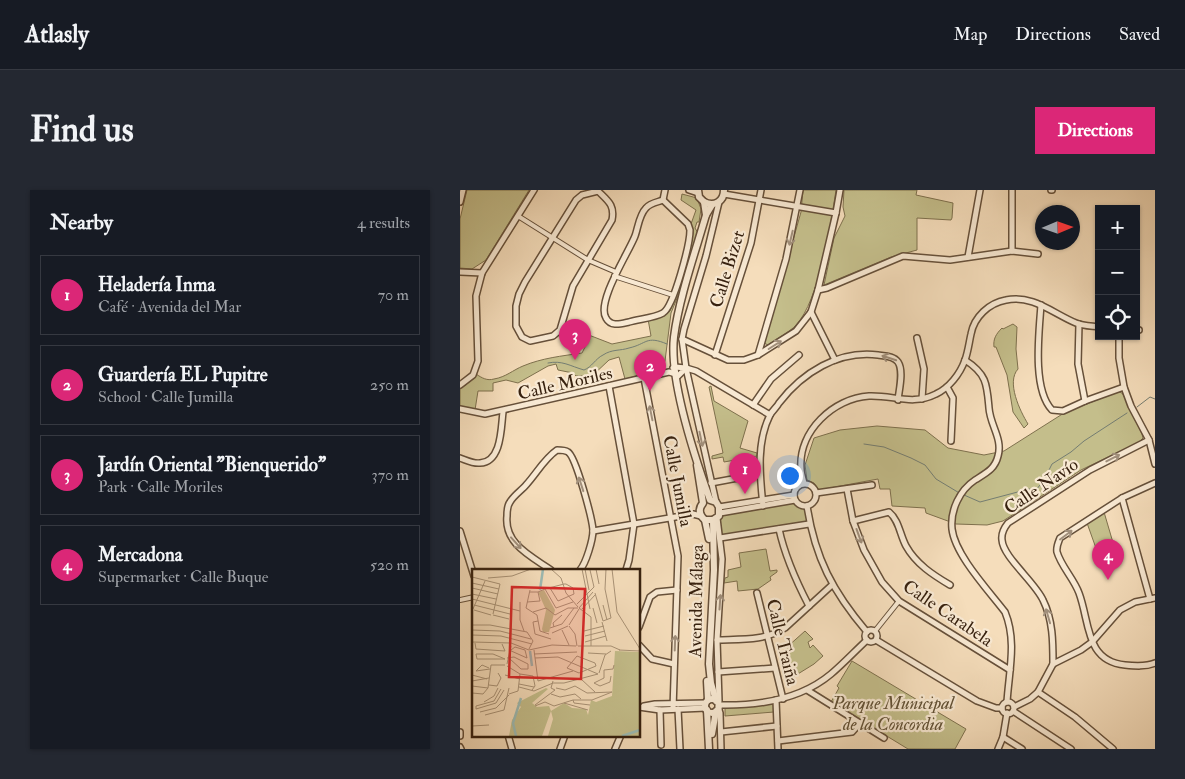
<!DOCTYPE html>
<meta charset="utf-8">
<style>
:root{--surface:#171b24;--page:#242831;--text:#f1f3f6;--muted:#9ea1a6;--line:#363941;--accent:#db2777}
body{margin:0;font-family:"IM FELL Double Pica",serif;background:var(--page);color:var(--text)}
.controls{position:absolute;right:15px;top:15px;display:grid;overflow:hidden;border-radius:0px;box-shadow:0 1px 4px #0004}
.controls button{width:45px;height:45px;display:grid;place-items:center;padding:0;border:0;border-bottom:1px solid var(--line);background:var(--surface);color:var(--text);font:25px sans-serif}
.compass{position:absolute;left:575px;top:15px;width:45px;height:45px;border-radius:50%;background:var(--surface);box-shadow:0 1px 4px #0004;rotate:88deg}
.you{position:absolute;left:329px;top:285px;width:18px;height:18px;margin:-12px;border:4px solid #fff;border-radius:50%;background:#1a73e8;box-shadow:0 0 0 8px #1a73e833}
.badge{display:grid;place-items:center;width:32px;height:32px;border-radius:50%;background:var(--accent);color:#fff;font-size:16px;font-weight:700}
.pin{position:absolute;translate:-50% -41px;filter:drop-shadow(0 1px 2px #0008)}
.pin::after{content:'';position:absolute;top:26px;width:18px;height:15px;background:inherit;clip-path:polygon(0 0,100% 0,50% 100%)}
.list{margin:0;padding:0;list-style:none}
h2{display:flex;justify-content:space-between;align-items:center;height:65px;margin:0;padding:0 20px;font-size:21px}
h2 small{font-size:16px;font-weight:400;color:var(--muted)}
.list li{display:grid;grid-template-columns:32px 1fr auto;gap:15px;align-items:center;box-sizing:border-box;height:80px;margin:0 10px 10px;padding:0 10px;border:1px solid var(--line);border-radius:0px}
.list b{display:block;font-size:19px;white-space:nowrap}
.list p{margin:0;font-size:16px;white-space:nowrap;color:var(--muted)}
.list em{font-size:16px;font-style:normal;color:var(--muted)}
.icon{flex:none;width:28px;height:28px;fill:none;stroke:currentColor;stroke-width:2;stroke-linecap:round;stroke-linejoin:round}
.map{position:relative;flex:none;width:695px;height:559px;overflow:hidden;border-radius:0px}
header{display:flex;align-items:center;gap:30px;box-sizing:border-box;height:70px;padding:0 25px;background:var(--surface);border-bottom:1px solid var(--line)}
header strong{font-size:24px}
nav{display:flex;gap:28px;margin-inline-start:auto;font-size:18px}
.intro{display:flex;align-items:center;justify-content:space-between;box-sizing:border-box;height:120px;padding:0 30px}
h1{margin:0;font-size:35px}
.button{padding:12px 22px;border-radius:0px;background:var(--accent);color:#fff;font-size:18px;font-weight:700}
main{display:flex;gap:30px;padding:0 30px}
aside{flex:1;background:var(--surface);border-radius:0px;box-shadow:0 1px 4px #0004}
.map>svg:first-child{display:block}
.green{fill:#c4be8b;stroke:#7e704d}
.lines{fill:none;stroke-linecap:round;stroke-linejoin:round}
.stream{stroke:#747d72;stroke-width:1}
.pedestrian-casing{stroke:#66503a;stroke-width:6}
.minor-casing{stroke:#66503a;stroke-width:8}
.tertiary-casing{stroke:#66503a;stroke-width:9}
.pedestrian{stroke:#f8e9d3;stroke-width:4}
.minor{stroke:#f8e9d3;stroke-width:5}
.tertiary{stroke:#f8e9d3;stroke-width:6}
.oneway{stroke:#a18f7b}
.labels{text-anchor:middle;stroke-width:4.5;stroke-linejoin:round;paint-order:stroke}
.street-label{font-size:18px;fill:#37210f;stroke:#f8e9d3}
.park-label{font-size:18px;font-style:italic;fill:#615034;stroke:#f8e9d3}
.inset-river{fill:none;stroke:#9cbbb4;stroke-width:2.5}
.inset-road{fill:none;stroke:#a99276;stroke-width:1}
.view{fill:#d62828;fill-opacity:0.15;stroke:#d62828;stroke-width:2.5}
.inset-edge{fill:none;stroke:#37210f;stroke-width:2.5}
</style>
<header>
<strong>Atlasly</strong>
<nav><a>Map</a><a>Directions</a><a>Saved</a></nav>
</header>
<div class="intro"><h1>Find us</h1><a class="button">Directions</a></div>
<main>
<aside>
<h2>Nearby<small>4 results</small></h2>
<ul class="list">
<li><span class="badge">1</span><div><b>Heladería Inma</b><p>Café · Avenida del Mar</p></div><em>70 m</em></li>
<li><span class="badge">2</span><div><b>Guardería EL Pupitre</b><p>School · Calle Jumilla</p></div><em>250 m</em></li>
<li><span class="badge">3</span><div><b>Jardín Oriental &quot;Bienquerido&quot;</b><p>Park · Calle Moriles</p></div><em>370 m</em></li>
<li><span class="badge">4</span><div><b>Mercadona</b><p>Supermarket · Calle Buque</p></div><em>520 m</em></li>
</ul>
</aside>
<div class="map">
<svg width="695" height="559" viewBox="0 0 695 559">
<rect width="100%" height="100%" fill="#f5ddbb"/>
<filter id="stains"><feTurbulence type="fractalNoise" baseFrequency=".004" numOctaves="4"/><feColorMatrix values="0 0 0 0 .2 0 0 0 0 .09 0 0 0 0 .02 0 0 0 .5 -.17"/></filter>
<radialGradient id="worn" r=".72"><stop offset=".6" stop-color="#630" stop-opacity="0"/><stop offset="1" stop-color="#630" stop-opacity=".3"/></radialGradient>
<g class="green">
<polygon points="7,0 69,0 26,70 12,79 0,78 0,29"/>
<path d="M343 0H376C371 33 359 111 336 135 329 143 317 148 308 155L304 153 341 22Z"/>
<polygon points="384,0 457,0 456,5 493,13 492,28 491,30 457,28 457,60 431,67 364,95 374,48 385,26 383,17"/>
<path d="M222 4 237 8 241 19 239 32H237L235 38 238 43 222 96 211 123 205 171 202 179 165 189 159 167 149 170 132 186H116L113 183 98 180 96 174 88 176 58 193 46 190 33 193V201H18L15 220 0 217V197L6 195 16 184C22 188 27 191 34 189 46 187 53 180 63 176 82 168 102 166 122 163L128 151 120 143 121 142 152 154 191 146 188 129 203 126 210 121 225 77 233 43 231 34 236 20 221 10Z"/>
<path d="M553 134 557 137 556 159 558 179C546 192 560 221 568 234L564 238 553 222 547 185 536 157H534C533 149 536 144 542 138L543 139Z"/>
<polygon points="251,196 254,211 288,231 280,258 297,263 297,266 264,272 263,267 252,269 252,266 263,263 249,197"/>
<polygon points="657,202 660,202 663,204 682,244 683,248 679,252 621,280 543,331 527,335 496,334 466,323 465,318 432,316 430,299 420,299 418,289 359,300 354,293 347,290 345,275 354,248 380,240 417,236 465,240 488,258 524,265 544,261 604,223"/>
<polygon points="335,312 339,316 345,317 348,333 261,347 258,328 261,324"/>
<polygon points="644,322 654,356 643,358 637,361 627,333"/>
<polygon points="306,359 310,381 317,380 317,382 310,387 311,390 298,399 278,401 277,391 264,393 265,388 268,387 268,380 281,377 279,363"/>
<polygon points="345,441 353,449 348,452 350,458 353,455 363,466 354,474 333,487 326,458"/>
<polygon points="392,471 506,539 495,559 448,559 371,512 379,498 377,496"/>
<polygon points="314,514 314,522 265,526 265,518"/>
</g>
<g class="lines">
<g class="stream">
<path d="M88 173C102 170 110 176 124 180 132 177 135 169 143 165 152 159 160 161 169 158 187 154 186 145 207 154"/>
<polyline points="677,217 690,207 695,209"/>
<polyline points="404,254 424,257 451,268 465,275 476,289 501,304"/>
<polyline points="585,288 592,274 611,262 624,251 667,223"/>
<polyline points="504,305 520,312 569,299 576,300 584,290"/>
</g>
<g class="pedestrian-casing">
<g id="pedestrian">
<polyline points="58,26 128,70 156,82"/>
<polyline points="154,86 213,105"/>
<polyline points="0,410 14,407"/>
<polyline points="415,441 439,411"/>
</g>
</g>
<g class="minor-casing">
<g id="minor">
<polyline points="229,0 238,3"/>
<polyline points="552,0 552,61"/>
<polyline points="591,0 592,0"/>
<path d="M138 1C148 11 155 15 152 30L113 96 100 140 93 146 70 151 62 147 56 136V116L59 104 65 92 116 10 122 5Z"/>
<polyline points="264,4 376,23"/>
<path d="M203 10 228 34 230 40C230 54 214 116 203 123 194 128 179 129 169 132 160 134 151 137 146 128 136 112 169 62 175 46 178 38 179 25 186 18 190 13 198 12 203 10Z"/>
<polyline points="203,10 205,0"/>
<polyline points="0,12 3,0"/>
<polyline points="508,67 520,0"/>
<polyline points="0,82 22,83"/>
<polyline points="358,100 367,98 443,66 490,70 552,61 578,64"/>
<path d="M581 115C579 143 572 199 592 220L603 221 625 211 664 197"/>
<polyline points="351,122 375,170"/>
<polyline points="619,134 618,174 625,211"/>
<polyline points="676,140 679,140"/>
<polyline points="659,146 659,168 664,197 671,216 689,250 695,274"/>
<polyline points="457,148 464,179 462,209"/>
<polyline points="222,149 268,170 284,170 298,165 336,141 351,122 358,100 376,23 380,0"/>
<polyline points="255,165 291,53 301,0"/>
<polyline points="298,165 326,69 340,0"/>
<path d="M505 170C527 184 527 195 529 218 530 235 543 249 538 266 535 279 526 283 515 290 500 300 490 320 492 339 495 365 529 401 545 422 557 451 549 481 547 512"/>
<polyline points="213,178 215,177 226,178 217,187"/>
<polyline points="226,178 236,181 310,225"/>
<polyline points="184,188 218,366 213,519"/>
<polyline points="0,195 13,185 18,171 16,106 22,83 74,0"/>
<polyline points="149,196 174,334 169,370 166,380"/>
<polyline points="487,197 493,208 491,251"/>
<polyline points="293,215 311,189 339,165"/>
<polyline points="0,219 25,224 209,182 216,184"/>
<path d="M0 268C6 270 13 274 20 273 42 272 41 237 43 222"/>
<polyline points="251,293 299,284"/>
<path d="M344 293C343 289 341 283 341 279 338 241 374 208 409 206 434 205 452 216 476 204 489 198 500 184 505 170 508 162 509 153 511 144 514 127 529 113 546 110 572 104 594 124 616 133 623 136 632 136 639 137"/>
<path d="M695 293 662 308 600 348C598 353 596 357 597 362 601 376 614 389 619 403 630 432 625 471 665 475 675 476 686 477 695 473"/>
<circle cx="345" cy="305" r="11"/>
<polyline points="387,299 393,331 404,360 422,392 439,411 550,480"/>
<polyline points="356,303 412,295"/>
<polyline points="662,308 690,409"/>
<polyline points="256,312 226,178 222,149 224,139 246,66 259,12"/>
<path d="M303 316C300 286 296 253 310 225 312 221 317 217 319 213 342 183 378 160 418 165 425 166 434 166 438 172 444 181 439 200 438 210"/>
<path d="M347 316C355 368 373 402 407 442"/>
<polyline points="259,317 334,305"/>
<polyline points="260,323 335,310"/>
<polyline points="257,328 262,369 257,450 259,511 258,512"/>
<path d="M393 331 429 322C439 330 440 345 446 356 456 374 473 385 490 395"/>
<path d="M319 339C325 367 336 391 349 416"/>
<polyline points="0,341 14,386"/>
<polyline points="133,341 233,324 241,326"/>
<polyline points="260,348 349,334"/>
<path d="M91 380C71 366 44 354 47 326 47 321 47 316 50 312 54 305 62 300 66 295 77 283 84 269 97 260 101 260 105 260 108 262 116 267 132 328 133 340 133 350 126 373 120 380"/>
<polyline points="297,403 323,509"/>
<polyline points="179,437 190,407 197,402 217,400"/>
<circle cx="411" cy="446" r="6"/>
<path d="M257 450C281 449 305 451 325 438L372 395"/>
<polyline points="416,450 517,511 536,518 542,518"/>
<polyline points="179,455 192,469 214,474"/>
<path d="M593 474C593 452 593 430 583 410 575 392 543 367 542 350 541 343 544 338 548 333L630 280 689 250"/>
<polyline points="258,482 315,478"/>
<polyline points="347,500 424,548"/>
<polyline points="578,502 615,527 653,559"/>
<polyline points="316,510 318,559"/>
<circle cx="548" cy="518" r="6"/>
<path d="M258 515C297 516 340 510 371 484 383 474 395 461 407 450"/>
<polyline points="184,516 195,514 246,513"/>
<polyline points="179,517 200,520 246,518"/>
<polyline points="258,517 260,523 261,559"/>
<polyline points="554,517 570,509 578,502 593,474 621,460 632,452 660,420 675,412 695,408"/>
<polyline points="218,519 220,559"/>
<polyline points="200,520 201,555"/>
<polyline points="553,521 611,559"/>
<polyline points="0,542 0,546"/>
<polyline points="261,542 317,536"/>
<polyline points="48,545 52,559"/>
<polyline points="543,547 562,559"/>
<polyline points="318,551 392,542 400,533"/>
<polyline points="0,557 1,559"/>
<polyline points="100,559 105,545"/>
<polyline points="155,559 161,545"/>
<polyline points="538,559 543,547 547,523"/>
</g>
</g>
<g class="tertiary-casing">
<g id="tertiary">
<polyline points="238,0 239,7 244,12 246,25"/>
<path d="M244 12C254 17 264 12 264 0"/>
<path d="M237 275 243 313C238 319 239 325 245 330H253L259 326V317L256 312 250 310C235 268 209 191 214 147 219 108 235 63 246 25L252 15"/>
<polyline points="245,330 249,349"/>
<polyline points="253,330 254,380 249,474 251,493 256,511"/>
<polyline points="247,491 248,510"/>
<circle cx="252" cy="516" r="7"/>
<polyline points="247,520 249,559"/>
<polyline points="252,544 256,521"/>
</g>
</g>
<use href="#pedestrian" class="pedestrian"/>
<use href="#minor" class="minor"/>
<use href="#tertiary" class="tertiary"/>
</g>
<defs><path id="oneway-shaft" d="M-6 0H5M1.5-3L5.5 0L1.5 3" fill="none" stroke-width="1.6" stroke-linecap="round" stroke-linejoin="round" transform="scale(1.25)"/></defs>
<g class="oneway">
<use href="#oneway-shaft" transform="translate(331 48) rotate(103)"/>
<use href="#oneway-shaft" transform="translate(315 155) rotate(-32)"/>
<use href="#oneway-shaft" transform="translate(429 168) rotate(-162)"/>
<use href="#oneway-shaft" transform="translate(191 223) rotate(-101)"/>
<use href="#oneway-shaft" transform="translate(241 249) rotate(78)"/>
<use href="#oneway-shaft" transform="translate(653 268) rotate(-27)"/>
<use href="#oneway-shaft" transform="translate(121 294) rotate(-108)"/>
<use href="#oneway-shaft" transform="translate(606 345) rotate(-37)"/>
<use href="#oneway-shaft" transform="translate(399 346) rotate(70)"/>
<use href="#oneway-shaft" transform="translate(56 353) rotate(48)"/>
<use href="#oneway-shaft" transform="translate(260 412) rotate(-86)"/>
<use href="#oneway-shaft" transform="translate(588 426) rotate(-106)"/>
<use href="#oneway-shaft" transform="translate(215 453) rotate(-88)"/>
</g>
<g class="labels">
<g class="street-label">
<text transform="translate(267 79) rotate(-73)" y="6">Calle Bizet</text>
<text transform="translate(105 193) rotate(-13)" y="6">Calle Moriles</text>
<text transform="translate(218 291) rotate(79)" y="6">Calle Jumilla</text>
<text transform="translate(581 296) rotate(-34)" y="6">Calle Navío</text>
<text transform="translate(236 411) rotate(-89)" y="6">Avenida Málaga</text>
<text transform="translate(488 423) rotate(34)" y="6">Calle Carabela</text>
<text transform="translate(323 452) rotate(76)" y="6">Calle Traiña</text>
</g>
<g class="park-label">
<text x="433" y="519">Parque Municipal<tspan x="433" dy="21">de la Concordia</tspan></text>
</g>
</g>
<g transform="translate(12 379)">
<rect width="168" height="168" fill="#f5ddbb"/>
<path d="M72 21 83 41 77 63H71L70 60 74 41 66 23ZM143 82 167 83V167H76L81 150 79 142 70 167H37L40 151 49 138 45 134 74 119 76 120 60 134 65 138 77 137 79 142 92 134 100 139 114 140 116 146 119 131 124 133 140 127Z" fill="#c4be8b"/>
<path class="inset-river" d="M68 21 71 0M58 82 60 97M44 167 41 154 49 129M150 167 168 161"/>
<path class="inset-road" d="M79 0 89 9 94 24 106 38M110 0 118 40M113 0 117 21M124 0 127 15M140 0 145 43 168 80M118 1 122 18M0 8 28 15 21 45M16 9 40 7 59 0M0 14 27 20M0 19 26 25M73 20 84 39 101 33M58 21 54 39 65 46 68 62 77 65M58 23H66L73 20 92 15H94L101 19 102 25 86 32 78 19M123 24 131 52M0 25 24 30M0 30 48 42M48 33V51L52 62M55 33 68 32 66 23M105 35 122 18M2 36 38 45M131 36 135 51M107 39 119 48V77M107 39 121 23M121 39 125 54M1 40 13 12M110 40 123 26M2 41 19 46M61 43 74 39 83 46 96 39H106M21 46 37 50M66 52 61 53 63 65 79 70M131 52 139 49 133 20 134 0M130 53 135 72M0 56H18L55 63 61 72 57 80M97 56 107 40M97 57 103 65 105 77M82 58 81 54 90 46M78 59 90 55 102 39M0 61 28 62 59 70M90 61 97 76M112 62 132 57M80 64 96 57M0 66 29 67 60 75M113 67 133 62M0 73 39 74 57 81 80 76 104 77M113 73 134 67M3 74 4 80 33 82 30 75M106 77H139L148 81M37 81 55 89 53 81 43 78 39 81M62 81 66 112 101 102M147 81 168 82M116 84 134 85M4 85H21L33 90H5ZM62 85 105 83M105 87 123 94 124 97 107 104 95 99ZM35 89 42 88 56 95V100H49L38 90M35 95 39 77M35 97 48 105 61 107 63 117 60 121M17 99 10 96 4 102 18 100M127 104 133 86 139 82M0 106 15 110M33 106 48 110M139 107 138 113 128 117 122 114 132 109V101L141 100 142 96M109 110 123 123M0 112 17 109M47 115 62 118M17 116 25 117 29 109 26 104M0 117 16 119M47 118 62 122 81 114H92L126 105 86 88 63 89M16 119 19 96H33M84 119 93 121 103 117 115 124 140 123M29 120 22 132 4 137V140L24 134 32 121M0 124 11 125 16 119M37 125 46 122 48 105M79 125 88 128 103 125 109 130M101 131 102 134 118 136M12 133 22 127 26 119M92 134 116 141M63 136 83 121 79 119 81 112M63 137 73 133 82 137 101 131H120L140 123M8 143 24 139 37 126M13 146 32 141 37 119M0 157 17 156"/>
<path class="view" d="M40 18 113 20 109 110 37 108Z"/>
<rect width="168" height="168" class="inset-edge"/>
</g>
<rect width="100%" height="100%" filter="url(#stains)"/>
<rect width="100%" height="100%" fill="url(#worn)"/>
</svg>
<div class="controls">
<button>+</button>
<button>−</button>
<button><svg class="icon" aria-label="locate" viewBox="0 0 24 24"><circle cx="12" cy="12" r="6"/><path d="M12 2v4M12 18v4M2 12h4M18 12h4"/></svg></button>
</div>
<svg class="compass" viewBox="-18 -18 36 36"><path d="M0-13l5 13h-10z" fill="#e53935"/><path d="M0 13l5-13h-10z" fill="#9ea1a6"/></svg>
<div class="you"></div>
<div class="pin badge" style="left:285px;top:304px">1</div>
<div class="pin badge" style="left:190px;top:201px">2</div>
<div class="pin badge" style="left:115px;top:170px">3</div>
<div class="pin badge" style="left:648px;top:390px">4</div>
</div>
</main>
